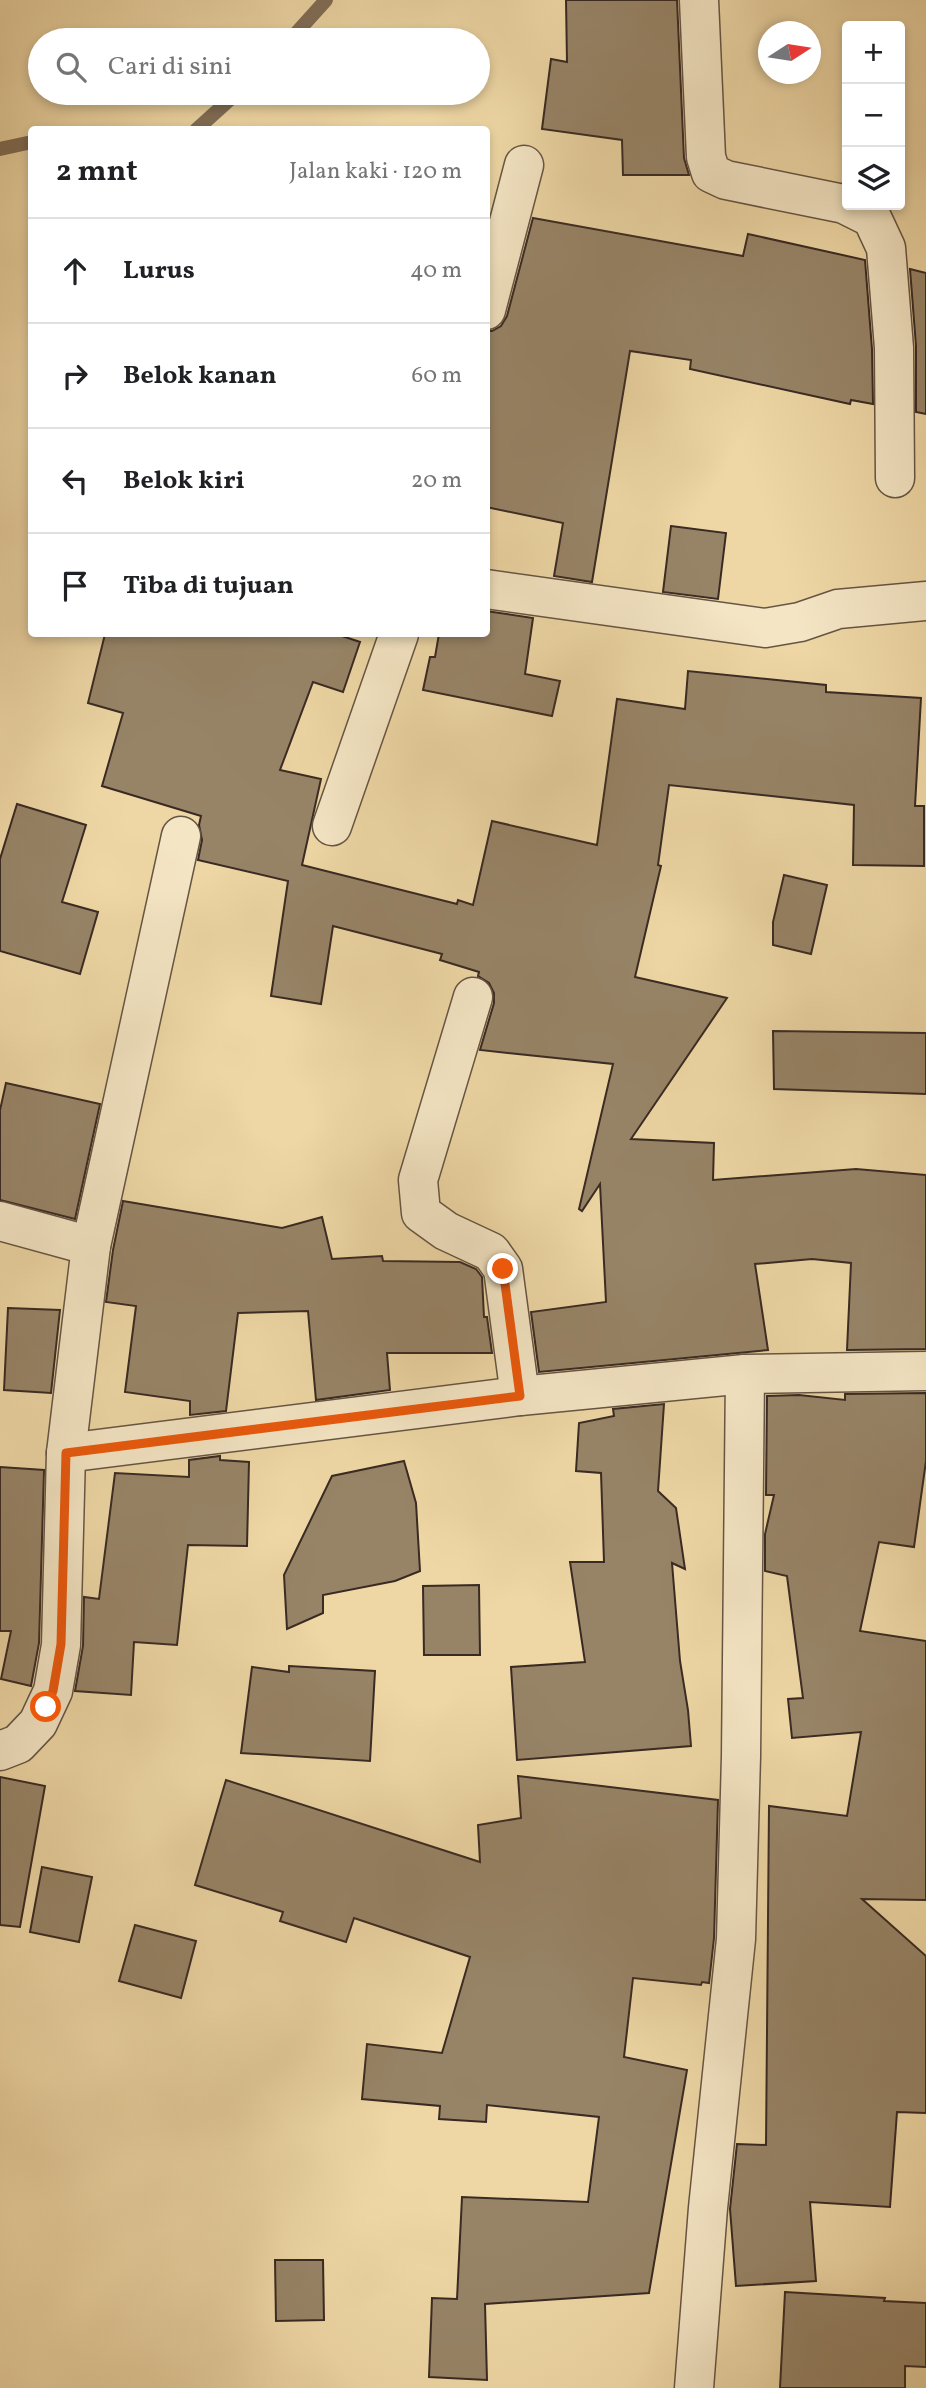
<!DOCTYPE html>
<html lang="id">
<meta charset="utf-8">
<style>
:root{--surface:#fff;--page:#f2f2f2;--text:#202124;--muted:#757577;--line:#e0e0e0}
body{margin:0;font-family:Vollkorn,serif;background:var(--page);color:var(--text)}
.controls{position:absolute;right:21px;top:21px;display:grid;overflow:hidden;border-radius:7px;box-shadow:0 4px 10px #0003}
.controls button{width:63px;height:63px;display:grid;place-items:center;padding:0;border:0;border-bottom:2px solid var(--line);background:var(--surface);color:var(--text);font:35px sans-serif}
.compass{position:absolute;left:758px;top:21px;width:63px;height:63px;border-radius:50%;background:var(--surface);box-shadow:0 4px 10px #0003;rotate:78deg}
.stop{position:absolute;width:21px;height:21px;margin:-16px;border:5px solid #ea580c;border-radius:50%;background:#fff}
.stop.end{background:#ea580c;border-color:#fff;box-shadow:0 2px 7px #0008}
.list{margin:0;padding:0;list-style:none}
h2{display:flex;justify-content:space-between;align-items:center;height:91px;margin:0;padding:0 28px;font-size:30px}
h2 small{font-size:23px;font-weight:400;color:var(--muted)}
.list li{display:grid;grid-template-columns:46px 1fr auto;gap:21px;align-items:center;box-sizing:border-box;height:105px;padding:0 28px;border-top:2px solid var(--line)}
.list b{display:block;font-size:26px;white-space:nowrap}
.list em{font-size:23px;font-style:normal;color:var(--muted)}
.icon{flex:none;width:38px;height:38px;fill:none;stroke:currentColor;stroke-width:2;stroke-linecap:round;stroke-linejoin:round}
.map{position:relative;flex:none;width:926px;height:2388px;overflow:hidden}
.search{position:absolute;background:var(--surface);box-shadow:0 4px 10px #0003;left:28px;top:28px;width:462px;height:77px;display:flex;align-items:center;gap:18px;box-sizing:border-box;padding:0 24px;border-radius:38px;color:var(--muted);font-size:26px}
.panel{position:absolute;background:var(--surface);box-shadow:0 4px 10px #0003;left:28px;top:126px;width:462px;height:511px;border-radius:7px}
.map>svg:first-child{display:block}
.lines{fill:none;stroke-linecap:round;stroke-linejoin:round}
.stream{stroke:#806e57;stroke-width:14}
.building{fill:#978467;stroke:#392a23;stroke-width:2}
.minor-casing{stroke:#654;stroke-width:41}
.minor{stroke:#f4e5c4;stroke-width:38}
.route{stroke:#ea580c;stroke-width:9}
</style>
<div class="map">
<svg width="926" height="2388" viewBox="0 0 926 2388">
<rect width="100%" height="100%" fill="#eed7a5"/>
<filter id="stains"><feTurbulence type="fractalNoise" baseFrequency=".00286" numOctaves="4"/><feColorMatrix values="0 0 0 0 .2 0 0 0 0 .09 0 0 0 0 .02 0 0 0 .5 -.17"/></filter>
<radialGradient id="worn" r=".72"><stop offset=".6" stop-color="#630" stop-opacity="0"/><stop offset="1" stop-color="#630" stop-opacity=".3"/></radialGradient>
<g class="lines">
<g class="stream">
<polyline points="290,40 326,0"/>
<polyline points="196,130 237,93"/>
<polyline points="0,149 32,142"/>
</g>
</g>
<g class="building">
<polygon points="566,0 677,0 684,158 689,175 623,175 622,140 542,129 551,59 567,62"/>
<polygon points="533,218 743,256 748,234 865,260 872,349 873,404 851,400 850,404 690,369 691,360 630,351 592,582 554,576 563,523 486,507 486,331 492,331 501,326 507,316"/>
<polygon points="910,269 926,273 926,414 916,412 916,346"/>
<polygon points="671,526 726,533 718,599 663,592"/>
<polygon points="486,611 533,618 525,674 560,681 552,716 423,690 430,657 435,657 439,634 486,634"/>
<polygon points="105,634 336,634 360,642 343,692 313,682 280,770 321,779 302,865 457,904 458,900 473,905 492,821 597,845 617,699 685,709 688,671 826,685 826,692 921,698 915,806 924,806 924,866 853,865 854,805 669,785 658,865 661,866 635,977 727,998 631,1139 714,1143 713,1180 856,1169 926,1175 926,1349 847,1350 851,1263 812,1259 755,1264 768,1350 539,1372 531,1312 606,1302 600,1184 582,1211 579,1209 613,1064 480,1050 494,1003 494,993 489,983 478,976 479,972 440,960 442,954 333,926 321,1004 271,996 288,881 198,860 202,840 199,825 201,816 102,786 123,713 88,703"/>
<polygon points="17,804 86,825 62,902 98,912 80,974 0,951 0,859"/>
<polygon points="784,875 827,885 811,954 773,945 773,922"/>
<polygon points="773,1031 926,1033 926,1094 774,1089"/>
<polygon points="6,1083 100,1104 75,1219 0,1200 0,1110"/>
<polygon points="123,1201 282,1228 322,1217 332,1259 382,1256 383,1261 460,1262 476,1269 482,1277 484,1317 487,1317 492,1353 387,1353 390,1390 316,1400 308,1311 238,1313 226,1411 190,1415 190,1401 125,1392 136,1306 106,1302 113,1250"/>
<polygon points="8,1308 60,1310 51,1393 4,1390"/>
<polygon points="926,1393 926,1461 914,1547 879,1542 860,1631 926,1641 926,1900 862,1899 926,1956 926,2113 897,2112 890,2207 810,2202 816,2281 736,2286 730,2209 737,2144 766,2145 769,1806 847,1816 861,1732 792,1738 788,1699 803,1698 787,1576 765,1571 765,1534 774,1495 766,1495 767,1396 799,1395 845,1400 845,1394"/>
<polygon points="664,1404 658,1491 676,1508 685,1569 672,1563 680,1661 688,1710 691,1746 517,1760 511,1667 585,1662 570,1562 604,1562 601,1473 576,1471 579,1423 614,1416 613,1409"/>
<polygon points="220,1456 220,1460 249,1462 247,1546 188,1545 177,1645 134,1642 131,1695 75,1691 83,1646 84,1597 99,1599 115,1473 189,1477 189,1460"/>
<polygon points="404,1461 416,1503 420,1571 395,1581 323,1595 323,1613 287,1629 284,1575 332,1476"/>
<polygon points="0,1467 44,1470 39,1643 31,1686 1,1679 11,1631 0,1631"/>
<polygon points="479,1585 480,1655 424,1655 423,1586"/>
<polygon points="289,1666 375,1671 370,1761 241,1753 252,1667 289,1672"/>
<polygon points="518,1776 718,1800 714,1938 709,1983 702,1982 701,1985 633,1978 624,2057 687,2070 649,2293 485,2304 487,2380 429,2377 432,2298 457,2299 462,2197 588,2202 599,2117 487,2105 486,2122 439,2119 440,2106 362,2099 367,2044 442,2053 470,1957 354,1918 346,1942 280,1921 283,1912 195,1885 226,1780 480,1862 478,1825 521,1818"/>
<polygon points="0,1777 45,1786 20,1927 0,1925"/>
<polygon points="42,1867 92,1877 79,1942 30,1932"/>
<polygon points="135,1925 196,1941 181,1998 119,1981"/>
<polygon points="275,2260 323,2260 324,2320 276,2321"/>
<polygon points="785,2292 885,2298 884,2301 926,2303 926,2367 905,2366 905,2388 780,2388"/>
</g>
<g class="lines">
<g class="minor-casing">
<g id="minor">
<polyline points="699,0 706,157 711,173 726,180 844,204 872,218 886,248 894,348 895,478"/>
<polyline points="486,310 524,165"/>
<polyline points="486,589 765,628 800,622 838,609 926,601"/>
<polyline points="332,826 399,634"/>
<polyline points="473,997 418,1180 421,1213 446,1231 491,1252 503,1269 520,1396 745,1374 926,1371"/>
<polyline points="0,1221 91,1246"/>
<polyline points="66,1453 520,1396"/>
<polyline points="0,1751 18,1744 38,1723 53,1691 61,1645 66,1453 91,1246 181,836"/>
<polyline points="694,2388 708,2208 736,1939 741,1756 745,1374"/>
</g>
</g>
<use href="#minor" class="minor"/>
</g>
<g class="lines">
<polyline class="route" points="46,1707 53,1691 61,1644 66,1453 520,1396 503,1269"/>
</g>
<rect width="100%" height="100%" filter="url(#stains)"/>
<rect width="100%" height="100%" fill="url(#worn)"/>
</svg>
<div class="controls">
<button>+</button>
<button>−</button>
<button><svg class="icon" aria-label="layers" viewBox="0 0 24 24"><path d="M12 4l9 5-9 5-9-5zM3 14l9 5 9-5"/></svg></button>
</div>
<svg class="compass" viewBox="-18 -18 36 36"><path d="M0-13l5 13h-10z" fill="#e53935"/><path d="M0 13l5-13h-10z" fill="#757577"/></svg>
<div class="stop" style="left:46px;top:1707px"></div>
<div class="stop end" style="left:503px;top:1269px"></div>
<div class="search"><svg class="icon" aria-label="search" viewBox="0 0 24 24"><circle cx="10" cy="10" r="6"/><path d="M15 15l6 6"/></svg>Cari di sini</div>
<section class="panel">
<h2>2 mnt<small>Jalan kaki · 120 m</small></h2>
<ul class="list">
<li><svg class="icon" aria-label="ahead" viewBox="0 0 24 24"><path d="M12 20V5M6 11l6-6 6 6"/></svg><div><b>Lurus</b></div><em>40 m</em></li>
<li><svg class="icon" aria-label="right" viewBox="0 0 24 24"><path d="M7 20v-9h11M14 6l5 5-5 5"/></svg><div><b>Belok kanan</b></div><em>60 m</em></li>
<li><svg class="icon" aria-label="left" viewBox="0 0 24 24"><path d="M17 20v-9H6M10 6l-5 5 5 5"/></svg><div><b>Belok kiri</b></div><em>20 m</em></li>
<li><svg class="icon" aria-label="arrive" viewBox="0 0 24 24"><path d="M6 21V4h12l-3 4 3 4H6"/></svg><div><b>Tiba di tujuan</b></div></li>
</ul>
</section>
</div>
